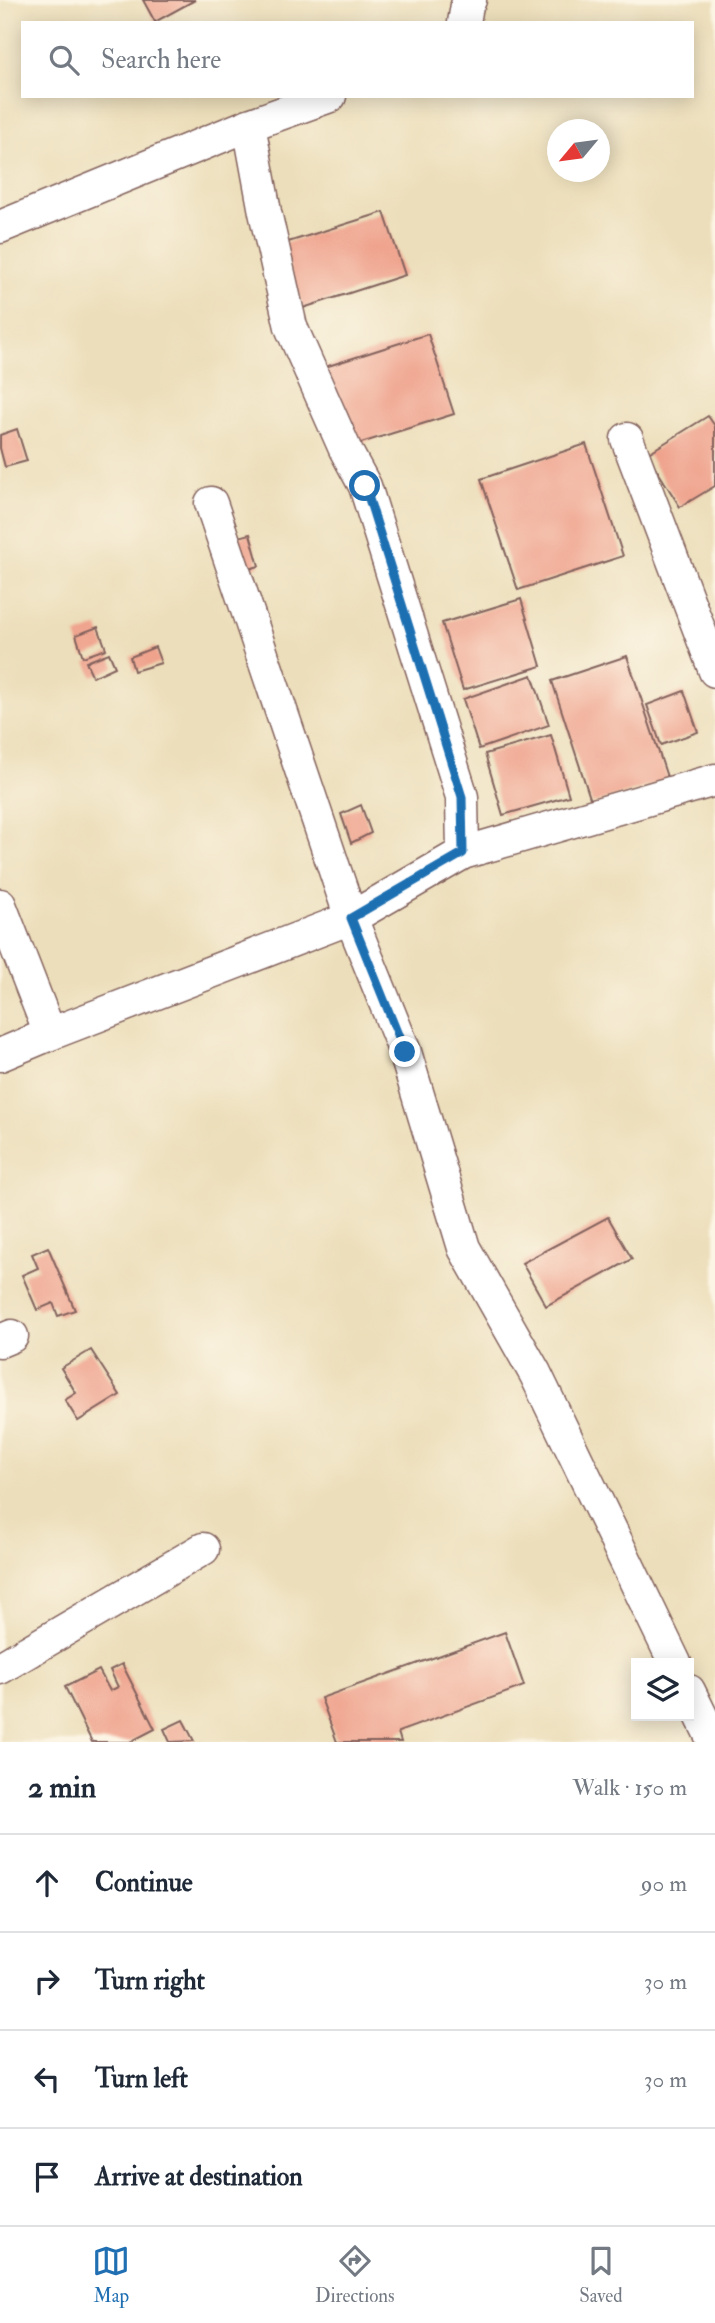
<!DOCTYPE html>
<meta charset="utf-8">
<style>
:root{--surface:#fff;--page:#f6f6f7;--text:#1f2937;--muted:#747a83;--line:#e0e1e3;--accent:#1f6fb2}
body{margin:0;font-family:"IM FELL Double Pica",serif;background:var(--page);color:var(--text)}
.controls{position:absolute;right:21px;bottom:21px;display:grid;overflow:hidden;border-radius:0px;box-shadow:0 4px 18px #0003}
.controls button{width:63px;height:63px;display:grid;place-items:center;padding:0;border:0;border-bottom:2px solid var(--line);background:var(--surface);color:var(--text);font:35px sans-serif}
.compass{position:absolute;left:547px;top:119px;width:63px;height:63px;border-radius:50%;background:var(--surface);box-shadow:0 4px 18px #0003;rotate:241deg}
.stop{position:absolute;width:21px;height:21px;margin:-16px;border:5px solid #1f6fb2;border-radius:50%;background:#fff}
.stop.end{background:#1f6fb2;border-color:#fff;box-shadow:0 2px 7px #0008}
.list{margin:0;padding:0;list-style:none}
h2{display:flex;justify-content:space-between;align-items:center;height:91px;margin:0;padding:0 28px;font-size:30px}
h2 small{font-size:23px;font-weight:400;color:var(--muted)}
.list li{display:grid;grid-template-columns:46px 1fr auto;gap:21px;align-items:center;box-sizing:border-box;height:98px;padding:0 28px;border-top:2px solid var(--line)}
.list b{display:block;font-size:26px;white-space:nowrap}
.list em{font-size:23px;font-style:normal;color:var(--muted)}
.icon{flex:none;width:38px;height:38px;fill:none;stroke:currentColor;stroke-width:2;stroke-linecap:round;stroke-linejoin:round}
.map{position:relative;flex:none;width:715px;height:1742px;overflow:hidden}
.search{position:absolute;background:var(--surface);box-shadow:0 4px 18px #0003;left:21px;right:21px;top:21px;height:77px;display:flex;align-items:center;gap:18px;box-sizing:border-box;padding:0 24px;border-radius:0px;color:var(--muted);font-size:26px}
.sheet{height:483px;background:var(--surface)}
nav{display:flex;justify-content:space-around;align-items:center;box-sizing:border-box;height:98px;border-top:2px solid var(--line);background:var(--surface);font-size:19px;color:var(--muted)}
nav a{display:grid;justify-items:center;gap:4px}
nav .on{color:var(--accent)}
.map>svg:first-child{display:block}
.building{fill:#efa38d}
.lines{fill:none;stroke-linecap:round;stroke-linejoin:round}
.minor-casing{stroke:#83625d;stroke-width:35}
.minor{stroke:#fff;stroke-width:32}
.route{stroke:#1f6fb2;stroke-width:9}
</style>
<div class="map">
<svg width="715" height="1742" viewBox="0 0 715 1742">
<rect width="100%" height="100%" fill="#fcf5e5"/>
<filter id="ink" filterUnits="userSpaceOnUse"><feTurbulence type="fractalNoise" baseFrequency=".0143" numOctaves="2"/><feDisplacementMap in="SourceGraphic" scale="14" xChannelSelector="R" yChannelSelector="G"/><feConvolveMatrix kernelMatrix="1 2 1 2 8 2 1 2 1" color-interpolation-filters="sRGB"/></filter>
<filter id="wash" filterUnits="userSpaceOnUse"><feTurbulence type="fractalNoise" baseFrequency=".00686" numOctaves="4" result="noise"/><feDisplacementMap in="SourceGraphic" scale="28" xChannelSelector="R" yChannelSelector="G"/><feGaussianBlur stdDeviation="1.57" result="paint"/><feColorMatrix in="noise" values="0 0 0 0 0 0 0 0 0 0 0 0 0 0 0 0 0 1.4 0 .05"/><feComposite in="paint" operator="in"/></filter>
<g filter="url(#wash)">
<rect width="100%" height="100%" fill="#ecdeba"/>
<g id="blocks">
<g class="building">
<polygon points="143,0 195,0 155,22"/>
<polygon points="384,212 405,275 303,308 282,244"/>
<polygon points="428,334 454,414 345,448 319,369"/>
<polygon points="708,416 715,426 715,486 680,507 647,454"/>
<polygon points="17,429 27,461 5,467 0,448 0,435"/>
<polygon points="586,444 623,556 518,590 481,479"/>
<polygon points="250,534 259,566 236,573 227,540"/>
<polygon points="521,599 541,666 463,690 442,623"/>
<polygon points="98,627 106,649 83,657 76,635"/>
<polygon points="155,647 161,663 134,671 130,657"/>
<polygon points="109,653 115,667 93,677 86,662"/>
<polygon points="627,656 668,780 592,804 552,681"/>
<polygon points="532,675 549,725 479,749 463,699"/>
<polygon points="684,691 698,732 661,745 647,705"/>
<polygon points="551,735 569,796 503,815 485,754"/>
<polygon points="361,805 371,833 351,843 341,814"/>
<polygon points="608,1217 632,1259 546,1306 522,1263"/>
<polygon points="48,1247 75,1310 58,1316 53,1303 37,1310 22,1275 38,1268 32,1254"/>
<polygon points="91,1350 120,1395 78,1421 65,1400 76,1393 61,1368"/>
<polygon points="505,1632 524,1686 398,1732 401,1742 337,1742 321,1698"/>
<polygon points="122,1664 155,1729 130,1742 92,1742 65,1687 99,1670 110,1691 118,1687 110,1670"/>
<polygon points="183,1720 194,1741 170,1742 164,1729"/>
</g>
</g>
</g>
<g filter="url(#ink)">
<use href="#blocks" fill-opacity="0" stroke="#83625d" stroke-width="2"/>
<g class="lines">
<g class="minor-casing">
<g id="minor">
<polyline points="464,23 467,5 470,0"/>
<polyline points="249,125 265,212 291,327 345,449 365,486 462,797 463,853"/>
<polyline points="0,227 249,125 330,96"/>
<polyline points="627,439 715,671"/>
<polyline points="211,503 351,918 405,1052 464,1248 535,1373 675,1663"/>
<polyline points="0,905 50,1034"/>
<polyline points="0,1055 50,1034 351,918 463,853 715,780"/>
<polyline points="0,1341 12,1336"/>
<polyline points="0,1668 203,1549"/>
<polyline points="689,1691 714,1742"/>
</g>
</g>
<use href="#minor" class="minor"/>
</g>
</g>
<g class="lines" filter="url(#ink)">
<polyline class="route" points="365,486 462,797 463,853 351,918 405,1052"/>
</g>
</svg>
<div class="controls">
<button><svg class="icon" aria-label="layers" viewBox="0 0 24 24"><path d="M12 4l9 5-9 5-9-5zM3 14l9 5 9-5"/></svg></button>
</div>
<svg class="compass" viewBox="-18 -18 36 36"><path d="M0-13l5 13h-10z" fill="#e53935"/><path d="M0 13l5-13h-10z" fill="#747a83"/></svg>
<div class="stop" style="left:365px;top:486px"></div>
<div class="stop end" style="left:405px;top:1052px"></div>
<div class="search"><svg class="icon" aria-label="search" viewBox="0 0 24 24"><circle cx="10" cy="10" r="6"/><path d="M15 15l6 6"/></svg>Search here</div>
</div>
<section class="sheet">
<h2>2 min<small>Walk · 150 m</small></h2>
<ul class="list">
<li><svg class="icon" aria-label="ahead" viewBox="0 0 24 24"><path d="M12 20V5M6 11l6-6 6 6"/></svg><div><b>Continue</b></div><em>90 m</em></li>
<li><svg class="icon" aria-label="right" viewBox="0 0 24 24"><path d="M7 20v-9h11M14 6l5 5-5 5"/></svg><div><b>Turn right</b></div><em>30 m</em></li>
<li><svg class="icon" aria-label="left" viewBox="0 0 24 24"><path d="M17 20v-9H6M10 6l-5 5 5 5"/></svg><div><b>Turn left</b></div><em>30 m</em></li>
<li><svg class="icon" aria-label="arrive" viewBox="0 0 24 24"><path d="M6 21V4h12l-3 4 3 4H6"/></svg><div><b>Arrive at destination</b></div></li>
</ul>
</section>
<nav>
<a class="on"><svg class="icon" aria-label="map" viewBox="0 0 24 24"><path d="M3 6l6-2 6 2 6-2v14l-6 2-6-2-6 2zM9 4v14M15 6v14"/></svg>Map</a>
<a><svg class="icon" aria-label="directions" viewBox="0 0 24 24"><path d="M12 3l9 9-9 9-9-9zM9 14v-3h6M13 9l2 2-2 2"/></svg>Directions</a>
<a><svg class="icon" aria-label="saved" viewBox="0 0 24 24"><path d="M7 4h10v16l-5-4-5 4z"/></svg>Saved</a>
</nav>
